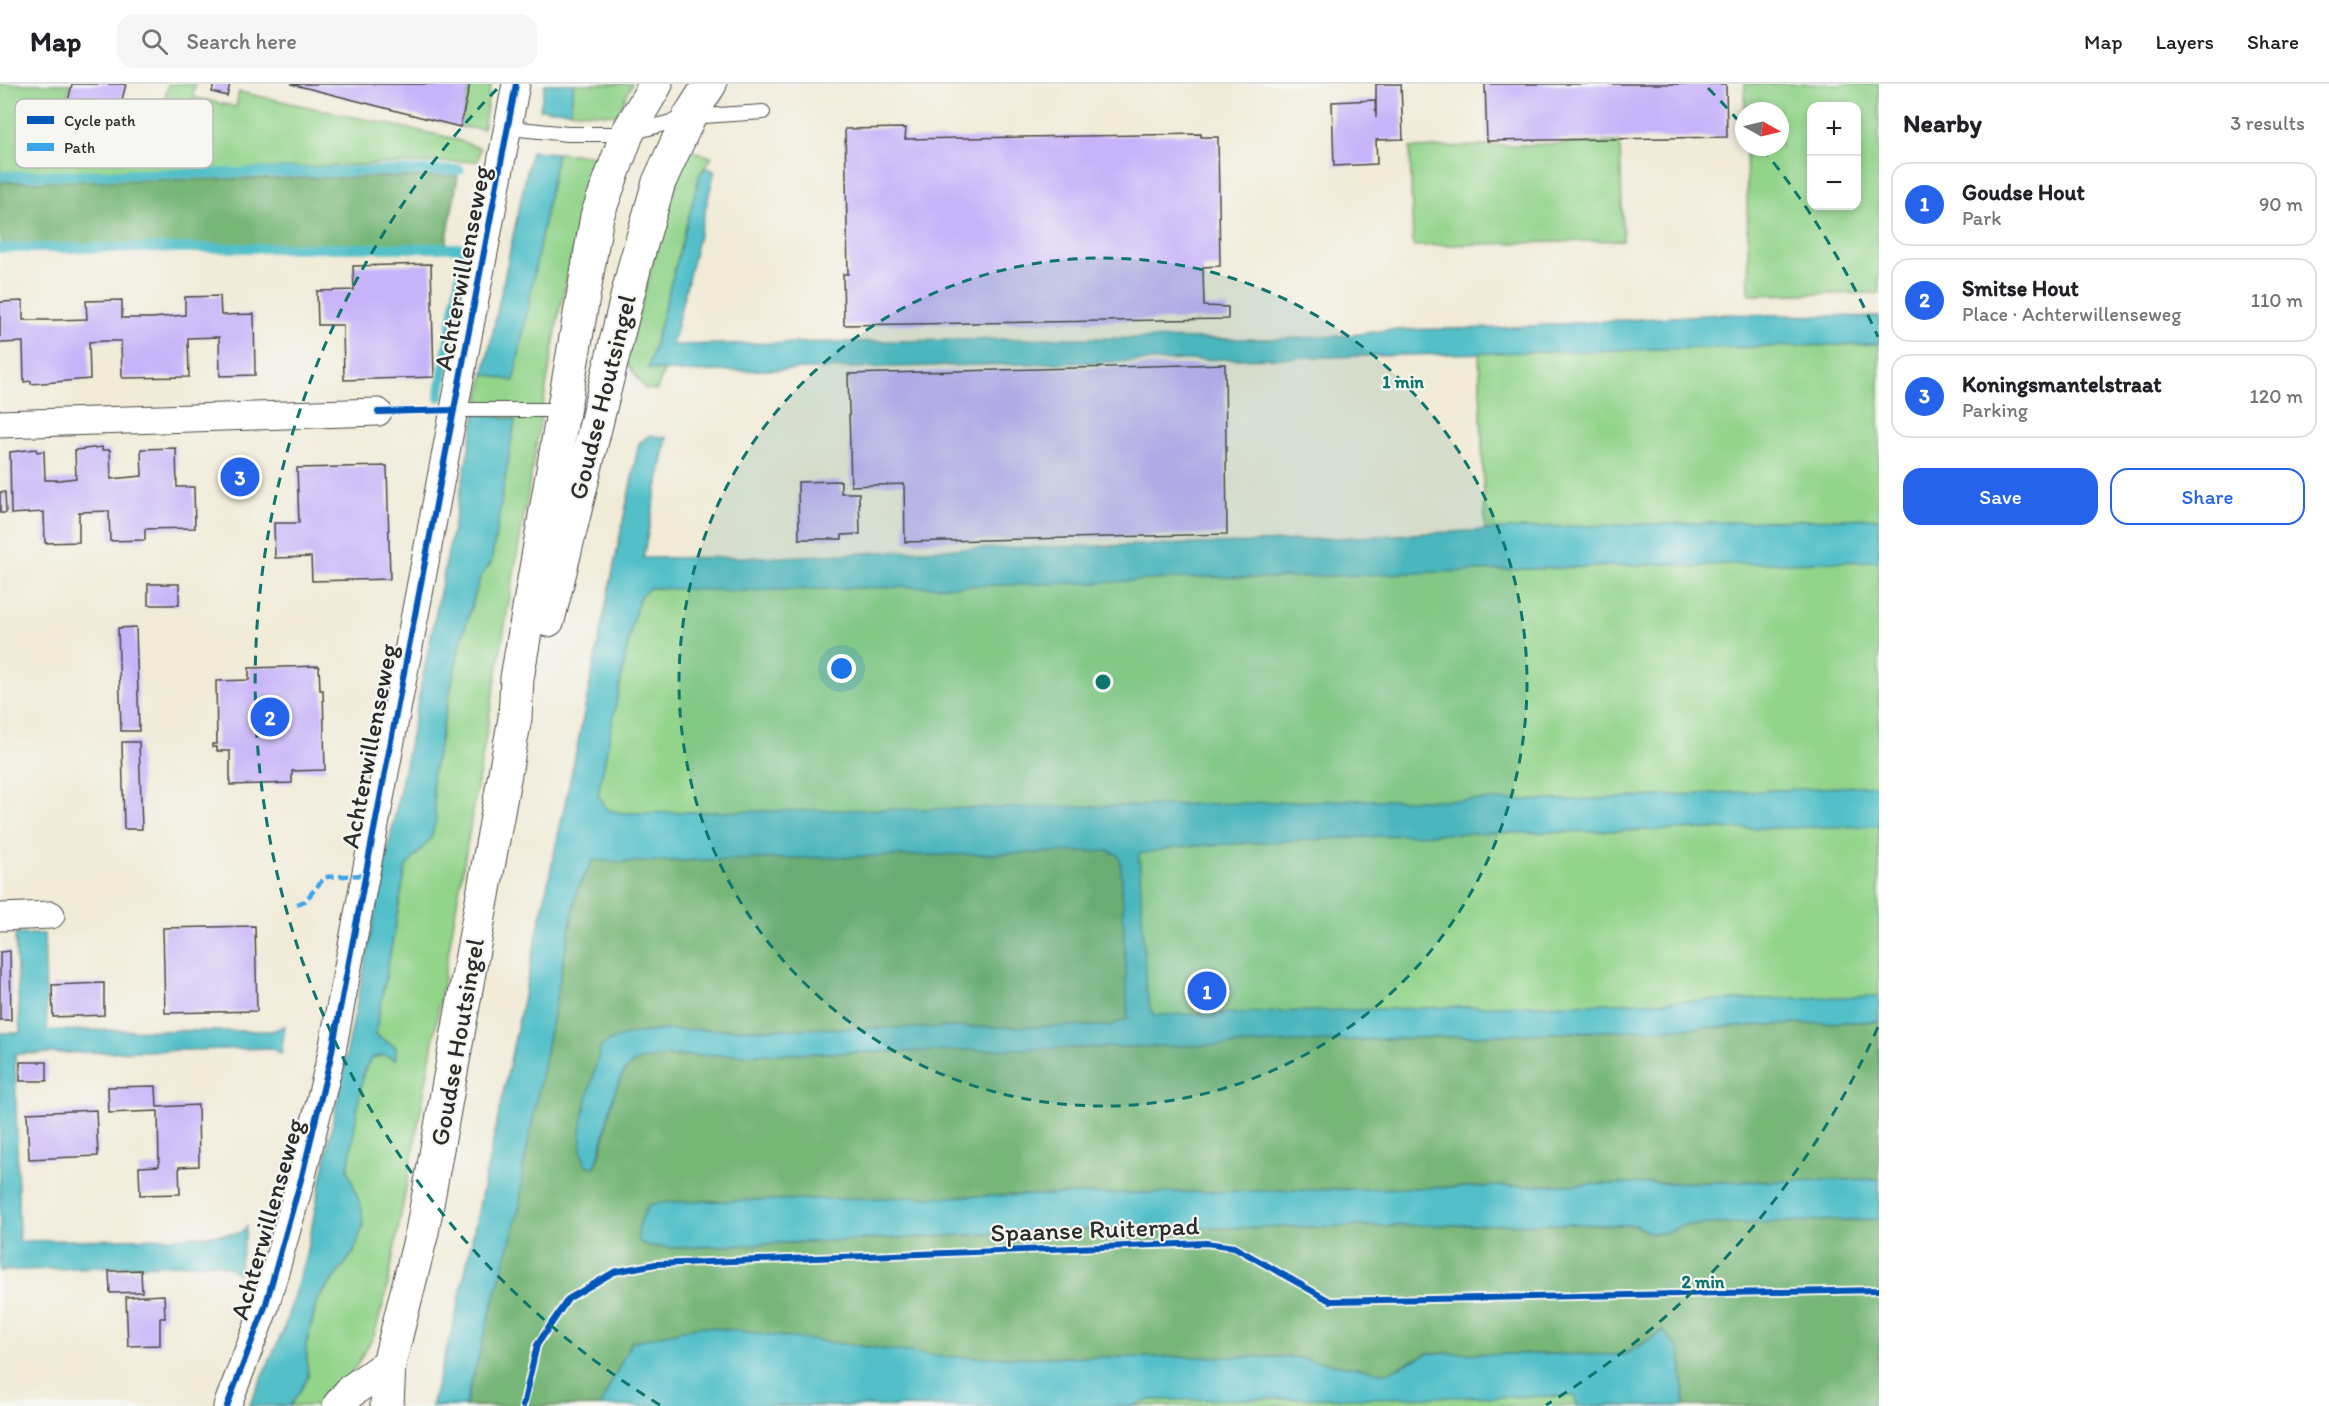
<!DOCTYPE html>
<meta charset="utf-8">
<style>
:root{--surface:#fff;--page:#f6f6f6;--text:#202124;--muted:#757577;--line:#e0e0e0;--accent:#2563eb}
body{margin:0;font-family:Itim,sans-serif;background:var(--page);color:var(--text)}
.controls{position:absolute;right:18px;top:18px;display:grid;overflow:hidden;border-radius:12px;box-shadow:0 3px 9px #0003}
.controls button{width:54px;height:54px;display:grid;place-items:center;padding:0;border:0;border-bottom:2px solid var(--line);background:var(--surface);color:var(--text);font:30px sans-serif}
.compass{position:absolute;left:1735px;top:18px;width:54px;height:54px;border-radius:50%;background:var(--surface);box-shadow:0 3px 9px #0003;rotate:98deg}
.you{position:absolute;left:842px;top:585px;width:21px;height:21px;margin:-15px;border:4px solid #fff;border-radius:50%;background:#1a73e8;box-shadow:0 0 0 9px #1a73e833}
.badge{display:grid;place-items:center;width:39px;height:39px;border-radius:50%;background:var(--accent);color:#fff;font-size:20px;font-weight:700}
.pin{position:absolute;translate:-50% -50%;border:3px solid #fff;box-shadow:0 2px 6px #0006}
.list{margin:0;padding:0;list-style:none}
h2{display:flex;justify-content:space-between;align-items:center;height:78px;margin:0;padding:0 24px;font-size:26px}
h2 small{font-size:20px;font-weight:400;color:var(--muted)}
.list li{display:grid;grid-template-columns:39px 1fr auto;gap:18px;align-items:center;box-sizing:border-box;height:84px;margin:0 12px 12px;padding:0 12px;border:2px solid var(--line);border-radius:18px}
.list b{display:block;font-size:22px;white-space:nowrap}
.list p{margin:0;font-size:20px;white-space:nowrap;color:var(--muted)}
.list em{font-size:20px;font-style:normal;color:var(--muted)}
.actions{display:flex;gap:12px;padding:18px 24px}
.actions a{flex:1;padding:14px 0;border:2px solid var(--accent);border-radius:18px;text-align:center;font-size:21px;color:var(--accent)}
.actions .main{background:var(--accent);color:#fff}
.icon{flex:none;width:33px;height:33px;fill:none;stroke:currentColor;stroke-width:2;stroke-linecap:round;stroke-linejoin:round}
.map{position:relative;flex:none;width:1879px;height:1322px;overflow:hidden}
header{display:flex;align-items:center;gap:36px;box-sizing:border-box;height:84px;padding:0 30px;background:var(--surface);border-bottom:2px solid var(--line)}
header strong{font-size:28px}
nav{display:flex;gap:33px;margin-inline-start:auto;font-size:21px}
.search{width:420px;height:54px;background:var(--page);display:flex;align-items:center;gap:15px;box-sizing:border-box;padding:0 21px;border-radius:18px;color:var(--muted);font-size:22px}
main{display:flex}
aside{flex:1;background:var(--surface)}
.map>svg:first-child{display:block}
.green{fill:#93d48b;stroke:#5f805b;stroke-width:1.5;fill-rule:evenodd}
.forest{fill:#76b677;stroke:#507051;stroke-width:1.5}
.water{fill:#52c0c9;stroke:#3e767a;stroke-width:1.5}
.lines{fill:none;stroke-linecap:round;stroke-linejoin:round}
.stream{stroke:#52c0c9;stroke-width:10}
.building{fill:#c7b3f9}
.service-casing{stroke:#494845;stroke-width:16}
.minor-casing{stroke:#494845;stroke-width:29}
.secondary-casing{stroke:#494845;stroke-width:35}
.service{stroke:#fff;stroke-width:14}
.minor{stroke:#fff;stroke-width:27}
.secondary{stroke:#fff;stroke-width:33}
.quiet{stroke:#3ea3eb;stroke-width:4.5;stroke-dasharray:9 4.5;stroke-linecap:butt}
.cycleway-casing{stroke:#f6f6f2;stroke-width:10}
.cycleway{stroke:#0057b8;stroke-width:6}
.ring{fill:none;stroke:#0f766e;stroke-width:3;stroke-dasharray:10 8}
.labels{text-anchor:middle;stroke-width:4.5;stroke-linejoin:round;paint-order:stroke}
.street-label{font-size:26px;fill:#2b2b2b;stroke:#f6f6f2}
.key{fill:#f6f6f2;stroke:#b9b9b6;stroke-width:1.5}
.key-label{font-size:16px;fill:#2b2b2b}
.centre{fill:#0f766e;stroke:#f6f6f2;stroke-width:3}
.ring-label{font-size:18px;text-anchor:middle;font-weight:bold;fill:#0f766e;stroke:#f6f6f2;stroke-width:4.5;stroke-linejoin:round;paint-order:stroke}
</style>
<header>
<strong>Map</strong>
<div class="search"><svg class="icon" aria-label="search" viewBox="0 0 24 24"><circle cx="10" cy="10" r="6"/><path d="M15 15l6 6"/></svg>Search here</div>
<nav><a>Map</a><a>Layers</a><a>Share</a></nav>
</header>
<main>
<div class="map">
<svg width="1879" height="1322" viewBox="0 0 1879 1322">
<rect width="100%" height="100%" fill="#f6f6f2"/>
<filter id="ink" filterUnits="userSpaceOnUse"><feTurbulence type="fractalNoise" baseFrequency=".0167" numOctaves="2"/><feDisplacementMap in="SourceGraphic" scale="12" xChannelSelector="R" yChannelSelector="G"/><feConvolveMatrix kernelMatrix="1 2 1 2 8 2 1 2 1" color-interpolation-filters="sRGB"/></filter>
<filter id="wash" filterUnits="userSpaceOnUse"><feTurbulence type="fractalNoise" baseFrequency=".008" numOctaves="4" result="noise"/><feDisplacementMap in="SourceGraphic" scale="24" xChannelSelector="R" yChannelSelector="G"/><feGaussianBlur stdDeviation="1.35" result="paint"/><feColorMatrix in="noise" values="0 0 0 0 0 0 0 0 0 0 0 0 0 0 0 0 0 1.4 0 .05"/><feComposite in="paint" operator="in"/></filter>
<g filter="url(#wash)">
<rect width="100%" height="100%" fill="#f1ebd8"/>
<g class="green">
<polygon points="0,0 70,0 62,36 155,60 168,0 195,0 193,13 236,23 239,8 452,54 480,64 478,77 0,93"/>
<polygon points="470,0 491,0 483,45 460,43"/>
<polygon points="574,0 632,0 617,31 570,27"/>
<path d="M1745 0H1879V209L1749 211 1746 63H1780V27H1745ZM1812 22H1856V122H1812Z"/>
<polygon points="1620,58 1623,156 1413,162 1410,64"/>
<polygon points="686,65 712,73 700,90 648,285 664,287 657,306 645,305 625,276"/>
<polygon points="557,69 602,72 586,112 559,229 425,1004 386,1210 374,1252 352,1289 324,1322 290,1322 308,1294 306,1262 318,1216 354,1168 354,1107 348,1086 363,990 371,974 385,971 395,976 396,963 375,951 406,783 431,754 434,714 432,694 460,560 480,494 491,479 515,335 476,330 484,290 514,296"/>
<polygon points="1879,260 1879,434 1485,446 1479,268"/>
<polygon points="1879,454 1879,1322 440,1322 628,493"/>
</g>
<g class="forest">
<polygon points="458,92 446,160 0,165 0,98"/>
<path d="M1109 767 1119 771 1121 780 1128 934 1110 942 666 946C644 949 617 948 600 964L595 1083C609 1056 608 995 633 979 641 974 656 974 666 972L1219 961 1879 937V1095L669 1118 650 1162 674 1164 1103 1145 1548 1140 1636 1141 1650 1149H1664L1683 1141 1879 1135V1322H1685L1680 1267 1663 1247 1624 1271 1429 1269 1387 1289 1291 1273H948L631 1258 600 1322H465L520 1121 523 1085 577 806 593 776 621 778Z"/>
</g>
<g class="water">
<polygon points="545,0 574,0 570,27 540,25"/>
<polygon points="531,67 557,69 514,297 484,290"/>
<polygon points="705,84 715,86 672,261 1062,254 1274,255 1352,251 1388,246 1498,244 1720,230 1879,233 1879,260 684,288 648,285 700,90"/>
<polygon points="476,330 515,336 491,479 480,494 460,560 432,694 436,736 431,754 406,783 375,951 396,963 396,976 385,971 371,974 363,990 348,1086 362,1126 363,1142 354,1168 317,1216 306,1262 308,1294 290,1322 249,1322 283,1247 306,1171"/>
<path d="M650 351 667 354 643 474 783 473 943 465 1243 459 1544 443 1879 434V477L1723 480 1695 483 1670 480 1269 494 1208 493 1093 499 739 507 650 504 640 512 632 540 598 711 608 726 624 729 1127 722 1350 716H1575L1879 701V742L1404 751 1177 763 1139 770 1146 903 1151 927 1156 931 1879 912V937L1219 961 666 972C656 974 641 974 633 979 610 994 606 1057 595 1083L587 1082C569 1058 595 992 600 964 617 948 644 949 666 946L1110 942 1128 934 1121 780 1118 771 1110 767 621 778 593 776 577 806 523 1085 520 1121 465 1322H431L456 1230 576 668 639 359Z"/>
<polygon points="15,850 44,850 47,946 272,947 285,942 281,970 271,964 15,970 19,1157 172,1154 239,1149 247,1143 238,1190 230,1184 215,1179 0,1187 0,949 20,949"/>
<path d="M1879 1095V1135L1683 1141 1664 1149H1650L1636 1141 1548 1140 1103 1145 674 1164 650 1162 639 1158C636 1143 642 1133 649 1121L669 1118Z"/>
<polygon points="700,1242 948,1273 1291,1273 1387,1289 1429,1269 1624,1271 1663,1247 1680,1267 1685,1322 1578,1322 1574,1312 1152,1316 1131,1322 600,1322 631,1258"/>
</g>
<g class="lines">
<g class="stream">
<polyline points="0,92 460,86"/>
<polyline points="0,164 465,164 439,313"/>
</g>
</g>
<g id="blocks">
<g class="building">
<polygon points="72,0 126,0 114,48 64,35"/>
<polygon points="214,0 230,0 227,12 212,8"/>
<polygon points="291,0 470,0 460,43"/>
<polygon points="1376,0 1401,0 1403,55 1376,56 1377,80 1334,82 1332,18 1375,16 1376,34"/>
<polygon points="1485,0 1726,0 1727,53 1487,57"/>
<polygon points="906,44 905,55 1201,50 1201,53 1218,53 1220,182 1203,183 1204,222 1228,223 1228,235 844,241 843,190 848,190 845,45"/>
<polygon points="431,180 434,293 344,296 343,241 318,241 317,207 354,206 353,182"/>
<polygon points="220,212 221,231 254,230 255,291 220,292 219,253 188,254 189,293 122,294 121,257 105,257 89,258 90,295 31,300 31,297 24,298 23,258 0,259 0,218 23,217 23,236 56,236 87,235 86,217 122,216 122,234 152,234 185,231 185,213"/>
<polygon points="1225,280 1227,450 905,458 904,400 851,402 848,290"/>
<polygon points="102,363 102,366 110,366 111,395 142,392 141,365 176,364 177,403 194,403 195,444 145,445 145,456 110,457 109,427 79,428 79,458 45,459 44,428 11,430 10,368 36,365 37,368 44,367 45,396 59,396 76,394 75,366"/>
<polygon points="387,382 390,495 312,497 311,473 275,474 274,439 299,439 297,384"/>
<polygon points="841,397 841,409 859,409 860,450 842,451 842,455 799,455 798,398"/>
<polygon points="0,408 5,408 6,429 0,429"/>
<rect x="148" y="500" width="31" height="21"/>
<polygon points="136,543 139,647 121,647 118,544"/>
<polygon points="319,582 320,606 323,606 325,686 292,687 292,699 230,701 230,667 217,667 217,663 212,663 212,660 217,660 216,597 249,596 249,584"/>
<polygon points="122,658 139,658 142,745 124,745"/>
<polygon points="255,842 257,927 165,929 163,844"/>
<polygon points="10,867 11,936 0,936 0,868"/>
<polygon points="104,899 104,931 53,933 52,901"/>
<rect x="20" y="978" width="27" height="19"/>
<polygon points="156,1002 157,1023 198,1021 199,1082 179,1083 180,1110 140,1111 139,1083 159,1082 158,1027 109,1029 108,1003"/>
<polygon points="96,1026 98,1072 29,1075 27,1029"/>
<polygon points="141,1186 142,1208 110,1209 109,1187"/>
<polygon points="164,1211 165,1234 160,1234 160,1261 128,1262 126,1213"/>
</g>
</g>
</g>
<g filter="url(#ink)">
<use href="#blocks" fill-opacity="0" stroke="#494845" stroke-width="1.5"/>
<g class="lines">
<g class="service-casing">
<g id="service">
<polyline points="510,44 568,50 627,50 689,33 763,28"/>
<polyline points="454,326 564,326"/>
</g>
</g>
<g class="minor-casing">
<g id="minor">
<polyline points="0,340 378,328"/>
<polyline points="0,833 51,831"/>
<polyline points="227,1322 265,1223 302,1092 331,972 516,0"/>
</g>
</g>
<g class="secondary-casing">
<g id="secondary">
<polyline points="548,536 635,181 659,98 689,33 710,0"/>
<polyline points="339,1322 351,1307 389,1280"/>
<polyline points="387,1322 389,1280 422,1148 515,634 517,594 597,132 627,50 656,0"/>
</g>
</g>
<use href="#service" class="service"/>
<use href="#minor" class="minor"/>
<use href="#secondary" class="secondary"/>
<polyline class="quiet" points="297,820 305,817 325,793 365,791"/>
<g class="cycleway-casing">
<g id="cycleway">
<polyline points="378,328 454,326"/>
<polyline points="227,1322 265,1223 302,1092 331,972 516,0"/>
<polyline points="523,1322 537,1261 568,1215 614,1188 656,1180 1206,1159 1234,1163 1330,1217 1879,1206"/>
</g>
</g>
<use href="#cycleway" class="cycleway"/>
</g>
</g>
<circle cx="1103" cy="598" r="424" fill="#0f766e" fill-opacity=".12"/>
<g class="ring">
<circle cx="1103" cy="598" r="424"/>
<path d="M1878 943A848 848 0 0 1 1546 1321M660 1321A848 848 0 0 1 498 4M1708 4A848 848 0 0 1 1743 42M1762 64A848 848 0 0 1 1878 253"/>
</g>
<g class="labels">
<g class="street-label">
<text transform="translate(462 184) rotate(-79)" y="9">Achterwillenseweg</text>
<text transform="translate(602 313) rotate(-76)" y="9">Goudse Houtsingel</text>
<text transform="translate(369 662) rotate(-79)" y="9">Achterwillenseweg</text>
<text transform="translate(457 958) rotate(-80)" y="9">Goudse Houtsingel</text>
<text transform="translate(267 1135) rotate(-74)" y="9">Achterwillenseweg</text>
<text transform="translate(1095 1145) rotate(-2)" y="9">Spaanse Ruiterpad</text>
</g>
</g>
<rect x="15" y="15" width="198" height="69" rx="9" class="key"/>
<rect x="27" y="32" width="27" height="8" fill="#0057b8"/>
<rect x="27" y="59" width="27" height="8" fill="#3ea3eb"/>
<g class="key-label">
<text x="64" y="42">Cycle path</text>
<text x="64" y="69">Path</text>
</g>
<circle cx="1103" cy="598" r="9" class="centre"/>
<g class="ring-label">
<text x="1403" y="304">1 min</text>
<text x="1703" y="1204">2 min</text>
</g>
</svg>
<div class="controls">
<button>+</button>
<button>−</button>
</div>
<svg class="compass" viewBox="-18 -18 36 36"><path d="M0-13l5 13h-10z" fill="#e53935"/><path d="M0 13l5-13h-10z" fill="#757577"/></svg>
<div class="you"></div>
<div class="pin badge" style="left:1207px;top:907px">1</div>
<div class="pin badge" style="left:270px;top:633px">2</div>
<div class="pin badge" style="left:240px;top:393px">3</div>
</div>
<aside>
<h2>Nearby<small>3 results</small></h2>
<ul class="list">
<li><span class="badge">1</span><div><b>Goudse Hout</b><p>Park</p></div><em>90 m</em></li>
<li><span class="badge">2</span><div><b>Smitse Hout</b><p>Place · Achterwillenseweg</p></div><em>110 m</em></li>
<li><span class="badge">3</span><div><b>Koningsmantelstraat</b><p>Parking</p></div><em>120 m</em></li>
</ul>
<div class="actions"><a class="main">Save</a><a>Share</a></div>
</aside>
</main>
